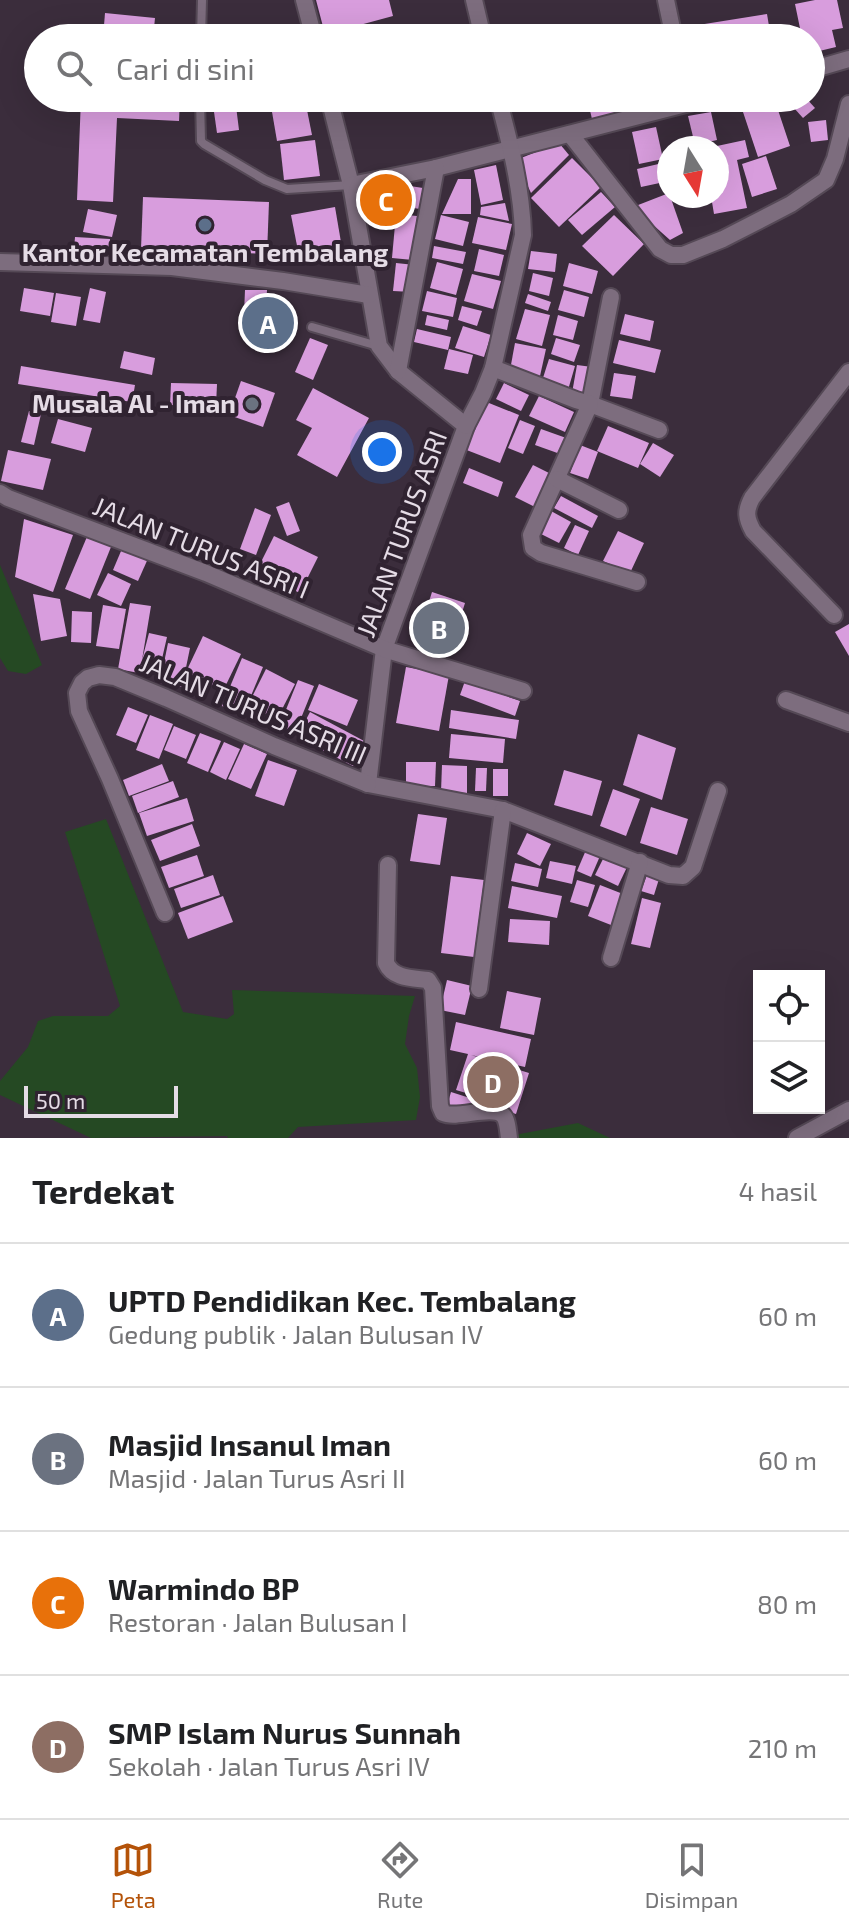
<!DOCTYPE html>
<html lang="id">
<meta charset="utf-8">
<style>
:root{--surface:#fff;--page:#f2f2f2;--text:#202124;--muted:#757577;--line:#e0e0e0;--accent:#b45309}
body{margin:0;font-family:"Exo 2",sans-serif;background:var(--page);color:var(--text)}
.controls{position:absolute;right:24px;bottom:24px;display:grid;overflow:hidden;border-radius:0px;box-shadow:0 8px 32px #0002}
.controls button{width:72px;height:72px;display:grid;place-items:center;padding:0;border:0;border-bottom:2px solid var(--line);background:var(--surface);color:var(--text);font:40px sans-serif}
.compass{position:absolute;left:657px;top:136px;width:72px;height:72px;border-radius:50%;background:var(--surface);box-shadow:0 8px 32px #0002;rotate:169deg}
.scale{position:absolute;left:24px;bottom:20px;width:154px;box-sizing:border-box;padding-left:8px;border:4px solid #e5dce6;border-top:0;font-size:22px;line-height:28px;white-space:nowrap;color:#e5dce6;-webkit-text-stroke:6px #302331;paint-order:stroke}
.you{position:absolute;left:382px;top:452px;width:28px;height:28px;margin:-20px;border:6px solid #fff;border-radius:50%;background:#1a73e8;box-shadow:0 0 0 12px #1a73e833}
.badge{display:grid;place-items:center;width:52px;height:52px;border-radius:50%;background:var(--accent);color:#fff;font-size:26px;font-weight:700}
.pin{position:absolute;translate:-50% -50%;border:4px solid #fff;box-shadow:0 2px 8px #0006}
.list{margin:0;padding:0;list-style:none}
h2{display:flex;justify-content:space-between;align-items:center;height:104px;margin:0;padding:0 32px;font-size:34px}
h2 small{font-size:26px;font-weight:400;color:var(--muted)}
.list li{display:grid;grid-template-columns:52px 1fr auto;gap:24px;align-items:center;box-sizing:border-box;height:144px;padding:0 32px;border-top:2px solid var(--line)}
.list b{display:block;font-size:30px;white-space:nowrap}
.list p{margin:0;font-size:26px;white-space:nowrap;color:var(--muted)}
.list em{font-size:26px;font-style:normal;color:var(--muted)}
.icon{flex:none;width:44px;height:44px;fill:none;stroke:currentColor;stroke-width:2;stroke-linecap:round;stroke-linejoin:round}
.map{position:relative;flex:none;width:849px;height:1138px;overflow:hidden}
.search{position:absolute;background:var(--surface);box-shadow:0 8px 32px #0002;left:24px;right:24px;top:24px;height:88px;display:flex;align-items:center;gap:20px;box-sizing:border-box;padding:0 28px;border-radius:44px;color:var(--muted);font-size:30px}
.sheet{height:680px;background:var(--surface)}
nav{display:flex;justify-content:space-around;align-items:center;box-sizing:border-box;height:112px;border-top:2px solid var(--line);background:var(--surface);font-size:22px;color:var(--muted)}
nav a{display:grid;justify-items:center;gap:4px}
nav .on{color:var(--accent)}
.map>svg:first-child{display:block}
.green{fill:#254923}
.building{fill:#d89ddd}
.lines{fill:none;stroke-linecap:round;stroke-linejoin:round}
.service-casing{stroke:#554956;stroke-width:12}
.minor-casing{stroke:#554956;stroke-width:20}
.service{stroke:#7d6d7e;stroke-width:8}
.minor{stroke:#7d6d7e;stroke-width:16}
.service-dot{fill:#5c6f8a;stroke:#302331;stroke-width:3}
.worship-dot{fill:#6b7280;stroke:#302331;stroke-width:3}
.labels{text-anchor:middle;stroke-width:8;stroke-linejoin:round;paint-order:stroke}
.poi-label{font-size:26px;font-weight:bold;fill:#e5dce6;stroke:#302331}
.street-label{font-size:26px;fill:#e5dce6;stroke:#302331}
</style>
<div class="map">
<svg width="849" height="1138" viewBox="0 0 849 1138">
<rect width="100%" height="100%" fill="#3b2d3c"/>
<g class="green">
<polygon points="0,565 42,665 26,674 8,671 0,658"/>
<polygon points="106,819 183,1012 227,1019 234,1014 232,990 415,996 409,1016 405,1044 417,1068 420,1097 416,1120 298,1127 288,1138 228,1138 227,1136 91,1138 0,1095 0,1081 28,1047 38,1021 53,1016 108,1016 120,1006 65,832"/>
<polygon points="578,1123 610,1138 510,1138 509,1136"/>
</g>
<g class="building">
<polygon points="316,0 389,0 393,16 345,29 347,35 326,38"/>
<polygon points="815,0 837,0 843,28 832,30 836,47 811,53 811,38 802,38 795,4"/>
<polygon points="105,13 155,18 153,38 103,38"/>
<polygon points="767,14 771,38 694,38 692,26"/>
<polygon points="81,98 180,98 179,121 117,118 113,202 77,200"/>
<polygon points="212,98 235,98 239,130 217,133"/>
<polygon points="587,98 677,98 677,99 592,119"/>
<polygon points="754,98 774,98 790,146 758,157 740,103"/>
<polygon points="785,98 806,98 815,108 803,118"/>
<polygon points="305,100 312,135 277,141 271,106"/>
<polygon points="711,112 717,140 695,145 688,116"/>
<polygon points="826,120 828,140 811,142 808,122"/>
<polygon points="656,127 663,159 639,164 632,132"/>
<polygon points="315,140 320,176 284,180 280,144"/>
<polygon points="745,140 749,157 737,160 747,208 714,214 711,196 717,196 717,146"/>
<polygon points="559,143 569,155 531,193 516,160"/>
<polygon points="766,156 777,189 752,197 742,164"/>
<polygon points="572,158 601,187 559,227 531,198"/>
<polygon points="667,162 669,181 641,187 637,169"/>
<polygon points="496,165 503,200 481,205 474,170"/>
<polygon points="458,179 471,179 471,214 442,214"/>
<polygon points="397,184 423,188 420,209 394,205"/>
<polygon points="601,192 615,207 582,235 568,220"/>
<polygon points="669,193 683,233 670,240 633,207"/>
<polygon points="143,197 269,202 267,254 141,249"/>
<polygon points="505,203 509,221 480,215 481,207"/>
<polygon points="335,207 343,254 300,261 291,215"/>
<polygon points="88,209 117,215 112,237 83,232"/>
<polygon points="396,214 417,216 413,260 392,258"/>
<polygon points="441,215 469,222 463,246 435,239"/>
<polygon points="614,215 644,244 613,276 582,246"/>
<polygon points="478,217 512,224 506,250 472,243"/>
<polygon points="75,237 110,239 109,252 74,250"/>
<polygon points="434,246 466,252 463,264 432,258"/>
<polygon points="479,249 504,255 499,276 474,271"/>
<polygon points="531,251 557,254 555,272 528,269"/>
<polygon points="437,262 463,269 456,295 430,288"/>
<polygon points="396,263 415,265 412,292 393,291"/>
<polygon points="569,263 598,271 592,294 563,286"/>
<polygon points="533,273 553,278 549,296 529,291"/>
<polygon points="472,274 501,281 493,309 464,301"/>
<polygon points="24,288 54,293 50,316 20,311"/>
<polygon points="90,288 106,292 100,323 83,320"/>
<polygon points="245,290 267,290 266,307 293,309 292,340 243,337"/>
<polygon points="564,290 589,297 584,317 558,310"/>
<polygon points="427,291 457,298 453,317 422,311"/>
<polygon points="56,293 81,297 76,326 51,322"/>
<polygon points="528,294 551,302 548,311 525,303"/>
<polygon points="462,306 482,311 477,326 458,320"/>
<polygon points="525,309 550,315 542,346 516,339"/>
<polygon points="625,314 654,321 650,341 620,334"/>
<polygon points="427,315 449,320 447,330 425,325"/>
<polygon points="558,315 578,321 573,340 553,335"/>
<polygon points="463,326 491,335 484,357 455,348"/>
<polygon points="417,329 451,337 448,350 414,342"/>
<polygon points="310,338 328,345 313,380 295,372"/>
<polygon points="556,338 580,345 574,362 551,354"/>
<polygon points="619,340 661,350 655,373 613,363"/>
<polygon points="515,343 546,349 540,376 510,370"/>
<polygon points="449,349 473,355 468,374 444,369"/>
<polygon points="124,351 155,358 152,375 120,368"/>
<polygon points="549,359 575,366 568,390 542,381"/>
<polygon points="577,365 592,367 587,396 572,393"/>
<polygon points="21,366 135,385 132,402 18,384"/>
<polygon points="614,373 636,376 632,399 610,396"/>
<polygon points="241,381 275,393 263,427 229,415"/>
<polygon points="171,383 217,384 216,406 170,405"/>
<polygon points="504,383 529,395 521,411 496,399"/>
<polygon points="313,388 369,418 337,477 297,455 312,428 296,420"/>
<polygon points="539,396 574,412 565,432 529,416"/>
<polygon points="484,401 519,415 500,463 464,449"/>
<polygon points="29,411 41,414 34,445 21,442"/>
<polygon points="58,419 92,428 85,452 51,443"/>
<polygon points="520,420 535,426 523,454 508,448"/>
<polygon points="608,426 649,443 638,468 597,451"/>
<polygon points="541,429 569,439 563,455 535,445"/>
<polygon points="653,443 674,455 660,477 640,464"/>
<polygon points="580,445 598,452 588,479 570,473"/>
<polygon points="8,450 51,459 43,490 1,481"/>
<polygon points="533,465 553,475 535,507 515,497"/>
<polygon points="469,468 503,482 498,497 463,483"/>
<polygon points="561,496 598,516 592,528 554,508"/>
<polygon points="289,502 300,531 287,536 276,507"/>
<polygon points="255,508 271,515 256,555 240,549"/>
<polygon points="551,511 571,522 559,543 539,533"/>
<polygon points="24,519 73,535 53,592 15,577"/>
<polygon points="575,525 589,531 578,555 564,548"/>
<polygon points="618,531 644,543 630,573 603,561"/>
<polygon points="89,532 113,542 90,599 65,589"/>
<polygon points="274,536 318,557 300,593 256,572"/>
<polygon points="124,544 150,554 138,581 113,570"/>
<polygon points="108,573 131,584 121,606 97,595"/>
<polygon points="432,592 465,603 448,657 415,646"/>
<polygon points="33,594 60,599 67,636 41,641"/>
<polygon points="130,603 151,606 142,660 149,633 167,637 159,672 140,668 139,673 118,669"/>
<polygon points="103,605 126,609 119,649 96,646"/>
<polygon points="72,611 92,612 91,643 71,642"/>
<polygon points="849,624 849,656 835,632"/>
<polygon points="203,636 241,654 223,691 186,672"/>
<polygon points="168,643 190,648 182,687 160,683"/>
<polygon points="242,658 263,667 243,715 222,706"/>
<polygon points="406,667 449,675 439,731 396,723"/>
<polygon points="266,669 295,684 277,719 248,705"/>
<polygon points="298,680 314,686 295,733 279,727"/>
<polygon points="465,681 520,701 515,716 460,695"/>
<polygon points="319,684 358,700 347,726 308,710"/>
<polygon points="128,707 148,715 136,743 116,735"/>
<polygon points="451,710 519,720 516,739 449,728"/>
<polygon points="310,712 366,742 353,766 297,737"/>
<polygon points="150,715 173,724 159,759 136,750"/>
<polygon points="174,726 196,735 186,759 164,750"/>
<polygon points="200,733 221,741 208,772 187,763"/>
<polygon points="451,734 505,739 503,763 449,758"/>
<polygon points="638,734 676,748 662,800 623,785"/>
<polygon points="224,742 240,749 226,780 210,772"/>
<polygon points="244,744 267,754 251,789 228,779"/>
<polygon points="268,760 297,770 284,806 255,796"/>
<polygon points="406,762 436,762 435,786 406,786"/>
<polygon points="162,764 169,781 129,796 123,780"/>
<polygon points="442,765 467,766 467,793 441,792"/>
<polygon points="476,768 487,768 486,791 475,791"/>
<rect x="493" y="769" width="15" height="27"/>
<polygon points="564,770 602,781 592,816 554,805"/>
<polygon points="173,781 179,797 138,813 132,796"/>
<polygon points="613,789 640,799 626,836 600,826"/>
<polygon points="187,798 194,821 147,836 139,813"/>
<polygon points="651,807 688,819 677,855 640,843"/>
<polygon points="418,814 447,818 440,865 410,861"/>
<polygon points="192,824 200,846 160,861 151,840"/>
<polygon points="527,833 551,844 540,866 517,854"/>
<polygon points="586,850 600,856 591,877 577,871"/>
<polygon points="197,855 204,876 169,888 161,867"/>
<polygon points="605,855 628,865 618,886 595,875"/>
<polygon points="550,861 576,866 572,884 546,878"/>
<polygon points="515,863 542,869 538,887 511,881"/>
<polygon points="213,875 220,895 181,908 174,889"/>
<polygon points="647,875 659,879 654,895 641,891"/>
<polygon points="451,876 484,880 474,957 441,953"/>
<polygon points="577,880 595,885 588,907 570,902"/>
<polygon points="600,885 623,894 611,925 588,916"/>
<polygon points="512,886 562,896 557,918 508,908"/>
<polygon points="223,896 233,922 188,939 178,913"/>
<polygon points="642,898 661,903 650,948 631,944"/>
<polygon points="510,919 550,921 549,945 508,942"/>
<polygon points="447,980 472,986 465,1015 440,1010"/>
<polygon points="507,991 541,998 534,1035 500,1028"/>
<polygon points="456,1022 531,1039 525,1067 471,1055 529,1073 516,1114 494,1107 496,1102 456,1090 468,1054 450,1050"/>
<polygon points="451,1092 492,1105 445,1113"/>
</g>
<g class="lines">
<g class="service-casing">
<g id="service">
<polyline points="201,38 202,0"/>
<polyline points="200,98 201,141 204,144 265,180 287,189 351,185"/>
<polyline points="312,327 378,346"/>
</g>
</g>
<g class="minor-casing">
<g id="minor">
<polyline points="304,0 314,38"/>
<polyline points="474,0 483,38"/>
<polyline points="666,0 674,38"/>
<polyline points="811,70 849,59"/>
<polyline points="329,98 351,185 379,346 398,371 466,426 384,649 368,784 503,810 669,875 683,876 693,867 718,791"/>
<polyline points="570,134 660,249 671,255 683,255 723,239 791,204 826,180 835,159 849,104"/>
<polyline points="351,185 436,168 709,98"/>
<polyline points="0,262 172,267 283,281 369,295"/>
<polyline points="611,297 590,404 659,430"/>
<polyline points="493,368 576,400 590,404 531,535 533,548 541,553 637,582"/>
<polyline points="398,371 436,168"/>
<path d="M466 426 483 393 493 368 523 235C522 189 510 143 498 98"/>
<polyline points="557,479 619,510"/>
<polyline points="0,493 8,498 206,573 384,649 523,691"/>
<path d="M834 615 753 531C746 518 745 511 752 498L849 372"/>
<polyline points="786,700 849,723"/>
<path d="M388 865 386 963C393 979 413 978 428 980L433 988 440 1106 443 1113C459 1120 497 1102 505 1118 508 1124 508 1132 509 1138"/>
<polyline points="165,913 110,779 79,711 77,693 82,683 88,678 99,675 115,677 166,698 274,746 368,784"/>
<polyline points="611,958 640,862"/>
<polyline points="479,989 503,810"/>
<polyline points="797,1138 849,1110"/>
</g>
</g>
<use href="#service" class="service"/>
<use href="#minor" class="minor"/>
</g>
<circle class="service-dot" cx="205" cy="225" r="8"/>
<circle class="worship-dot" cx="252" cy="404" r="8"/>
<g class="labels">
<g class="poi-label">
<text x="205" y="262">Kantor Kecamatan Tembalang</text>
<text x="236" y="413" text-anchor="end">Musala Al - Iman</text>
</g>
<g class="street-label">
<text transform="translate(402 534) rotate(-70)" y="9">JALAN TURUS ASRI</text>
<text transform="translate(201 548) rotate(22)" y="9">JALAN TURUS ASRI I</text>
<text transform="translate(253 709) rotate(23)" y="9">JALAN TURUS ASRI III</text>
</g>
</g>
</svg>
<div class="controls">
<button><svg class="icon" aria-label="locate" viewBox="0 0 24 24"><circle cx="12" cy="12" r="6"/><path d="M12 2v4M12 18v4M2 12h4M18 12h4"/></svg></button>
<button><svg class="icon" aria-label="layers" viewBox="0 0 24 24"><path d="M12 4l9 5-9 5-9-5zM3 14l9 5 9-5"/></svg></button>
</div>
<svg class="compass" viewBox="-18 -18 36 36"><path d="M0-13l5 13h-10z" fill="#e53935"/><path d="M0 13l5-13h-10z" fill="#757577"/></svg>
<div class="scale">50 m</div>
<div class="you"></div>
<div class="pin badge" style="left:268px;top:323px;background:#5c6f8a">A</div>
<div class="pin badge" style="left:439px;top:628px;background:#6b7280">B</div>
<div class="pin badge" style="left:386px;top:200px;background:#e8710a">C</div>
<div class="pin badge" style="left:493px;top:1082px;background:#8d6e63">D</div>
<div class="search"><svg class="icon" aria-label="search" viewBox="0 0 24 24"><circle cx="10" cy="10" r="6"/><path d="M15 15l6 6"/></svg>Cari di sini</div>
</div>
<section class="sheet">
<h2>Terdekat<small>4 hasil</small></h2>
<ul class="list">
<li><span class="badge" style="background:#5c6f8a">A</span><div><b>UPTD Pendidikan Kec. Tembalang</b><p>Gedung publik · Jalan Bulusan IV</p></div><em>60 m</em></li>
<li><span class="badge" style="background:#6b7280">B</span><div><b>Masjid Insanul Iman</b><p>Masjid · Jalan Turus Asri II</p></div><em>60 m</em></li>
<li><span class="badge" style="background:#e8710a">C</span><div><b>Warmindo BP</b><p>Restoran · Jalan Bulusan I</p></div><em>80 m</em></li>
<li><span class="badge" style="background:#8d6e63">D</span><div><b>SMP Islam Nurus Sunnah</b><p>Sekolah · Jalan Turus Asri IV</p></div><em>210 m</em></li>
</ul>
</section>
<nav>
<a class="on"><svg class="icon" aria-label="map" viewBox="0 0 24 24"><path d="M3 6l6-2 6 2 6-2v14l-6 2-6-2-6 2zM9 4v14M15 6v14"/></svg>Peta</a>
<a><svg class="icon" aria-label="directions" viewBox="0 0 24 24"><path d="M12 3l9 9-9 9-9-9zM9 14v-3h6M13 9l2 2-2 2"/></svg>Rute</a>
<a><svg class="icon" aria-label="saved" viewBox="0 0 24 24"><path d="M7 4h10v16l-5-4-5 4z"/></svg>Disimpan</a>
</nav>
